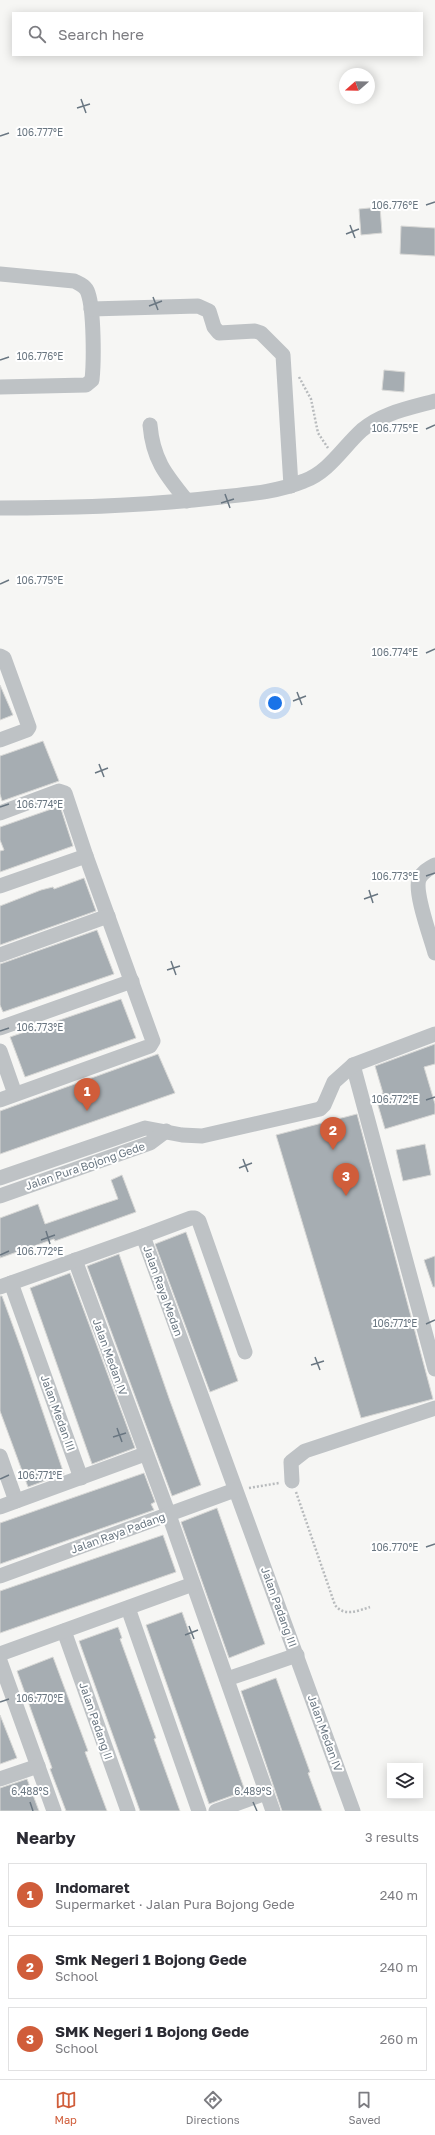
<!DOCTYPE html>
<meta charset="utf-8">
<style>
:root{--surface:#fff;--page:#f2f2f3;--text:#2b2b33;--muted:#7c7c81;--line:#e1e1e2;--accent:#d05d3a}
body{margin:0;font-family:"Golos Text",sans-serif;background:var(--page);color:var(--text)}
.controls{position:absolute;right:12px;bottom:12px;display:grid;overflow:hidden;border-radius:0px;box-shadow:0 2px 10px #0003}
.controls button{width:36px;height:36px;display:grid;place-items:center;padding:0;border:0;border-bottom:1px solid var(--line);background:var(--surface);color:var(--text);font:20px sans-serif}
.compass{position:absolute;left:339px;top:68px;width:36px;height:36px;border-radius:50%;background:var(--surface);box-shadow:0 2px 10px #0003;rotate:250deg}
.you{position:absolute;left:275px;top:703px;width:14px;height:14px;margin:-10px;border:3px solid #fff;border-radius:50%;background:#1a73e8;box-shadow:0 0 0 6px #1a73e833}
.badge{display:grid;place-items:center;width:26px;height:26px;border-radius:50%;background:var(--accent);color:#fff;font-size:13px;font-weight:700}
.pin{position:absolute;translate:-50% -33px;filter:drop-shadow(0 1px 2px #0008)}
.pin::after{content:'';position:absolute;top:21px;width:14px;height:12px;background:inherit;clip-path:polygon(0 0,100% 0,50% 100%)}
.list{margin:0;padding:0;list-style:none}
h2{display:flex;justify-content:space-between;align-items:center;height:52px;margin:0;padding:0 16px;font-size:17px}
h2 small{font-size:13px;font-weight:400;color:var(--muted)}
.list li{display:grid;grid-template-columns:26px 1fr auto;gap:12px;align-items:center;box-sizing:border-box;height:64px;margin:0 8px 8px;padding:0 8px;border:1px solid var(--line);border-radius:0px}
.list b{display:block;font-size:15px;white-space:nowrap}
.list p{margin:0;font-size:13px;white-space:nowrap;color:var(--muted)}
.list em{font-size:13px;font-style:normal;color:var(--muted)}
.icon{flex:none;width:22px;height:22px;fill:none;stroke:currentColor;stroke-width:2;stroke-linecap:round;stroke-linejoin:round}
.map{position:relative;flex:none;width:435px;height:1811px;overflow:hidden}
.search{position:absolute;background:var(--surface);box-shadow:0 2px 10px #0003;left:12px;right:12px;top:12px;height:44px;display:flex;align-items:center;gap:10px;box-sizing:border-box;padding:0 14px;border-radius:0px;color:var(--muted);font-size:15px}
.sheet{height:268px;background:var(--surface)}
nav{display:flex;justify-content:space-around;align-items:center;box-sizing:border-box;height:56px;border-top:1px solid var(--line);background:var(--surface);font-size:11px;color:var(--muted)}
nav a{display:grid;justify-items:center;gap:2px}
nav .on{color:var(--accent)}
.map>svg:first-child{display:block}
.building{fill:#a6adb2;stroke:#d8d8d6}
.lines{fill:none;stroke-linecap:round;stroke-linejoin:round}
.path{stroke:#b8bbbd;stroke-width:2.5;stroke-dasharray:2 2;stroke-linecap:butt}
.street{stroke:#bec2c5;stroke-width:15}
.ticks{fill:none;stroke:#697681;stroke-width:1.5}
.labels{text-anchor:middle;stroke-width:4;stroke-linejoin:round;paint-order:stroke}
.street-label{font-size:11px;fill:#697681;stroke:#fff}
.ticks-label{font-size:10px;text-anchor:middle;fill:#697681;stroke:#fff;stroke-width:4;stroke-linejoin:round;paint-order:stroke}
</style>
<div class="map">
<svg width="435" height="1811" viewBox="0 0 435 1811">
<rect width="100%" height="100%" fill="#f6f6f4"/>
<g class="building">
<polygon points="380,207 382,233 361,235 359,209"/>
<polygon points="401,226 435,228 435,256 400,254"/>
<polygon points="384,370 405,372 404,392 382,390"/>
<polygon points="0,685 13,715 0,720"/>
<polygon points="43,741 59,781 2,801 0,794 0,756"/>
<polygon points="60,806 73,846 0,872 0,851 4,850 0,840 0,827"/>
<polygon points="84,878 96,911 0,945 0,906 41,890 53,887 54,889"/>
<polygon points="97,930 114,974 3,1012 0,1005 0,964"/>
<polygon points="121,999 136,1038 25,1077 10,1037"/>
<polygon points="435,1044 435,1064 424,1067 435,1104 435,1114 385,1129 375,1095 383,1093 375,1066"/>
<polygon points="158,1054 175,1093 0,1154 0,1111"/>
<polygon points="357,1114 433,1399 361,1418 276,1135"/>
<polygon points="425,1144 431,1175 403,1181 396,1150"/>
<polygon points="122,1175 136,1212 55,1241 54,1239 0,1258 0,1218 38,1204 45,1224 100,1205 118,1199 111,1180"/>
<polygon points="186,1232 238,1381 210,1392 155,1244"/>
<polygon points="119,1254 170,1401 201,1485 172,1496 87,1266"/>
<polygon points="435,1256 435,1287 433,1287 424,1260"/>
<polygon points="70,1273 135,1448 92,1464 30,1288"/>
<polygon points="0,1296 2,1296 22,1351 64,1474 28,1487 0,1411"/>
<polygon points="144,1473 155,1502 151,1504 154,1510 0,1564 0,1523"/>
<polygon points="217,1508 265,1644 229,1658 181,1522"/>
<polygon points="163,1535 176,1572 0,1633 0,1591"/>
<polygon points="182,1612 245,1791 209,1804 146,1625"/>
<polygon points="118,1627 122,1638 120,1639 156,1738 154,1739 180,1811 140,1811 79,1641"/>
<polygon points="53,1657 88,1751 85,1752 107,1811 66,1811 50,1769 52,1768 17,1671"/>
<polygon points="276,1678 310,1772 308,1773 322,1811 282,1811 241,1691"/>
<polygon points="0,1715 17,1758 0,1764"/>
<polygon points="27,1779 39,1811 0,1811 0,1788"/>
</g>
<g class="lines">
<g class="path">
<polyline points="299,377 311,399 318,433 328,448"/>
<polyline points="249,1488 279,1483"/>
<path d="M296 1492 335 1605C344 1617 357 1611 370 1607"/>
</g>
<g class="street">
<path d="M0 274 74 281C80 284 86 286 88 293 94 310 94 361 92 380L86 385 0 387"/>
<polyline points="91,309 198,306 209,311 214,327 219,333 255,331 261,333 283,355 291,486"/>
<path d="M150 425C153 460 166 475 187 501"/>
<path d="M0 508C74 508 147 506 221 497 249 494 277 492 304 481 329 472 343 447 362 430 382 413 410 408 435 401"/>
<polyline points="0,656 4,658 29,727 27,730 0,740"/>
<polyline points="0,813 59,791 65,793 86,856 153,1041 150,1046 0,1100"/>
<path d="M435 865C428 869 422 872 419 879 414 893 431 938 435 953"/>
<polyline points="0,886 86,856"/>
<polyline points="0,955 108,916"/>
<polyline points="0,1028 132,981"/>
<polyline points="0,1051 15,1094"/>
<polyline points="353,1065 435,1369"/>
<polyline points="0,1178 145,1128 182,1135 202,1136 320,1109 324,1105 334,1082 353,1065 435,1034"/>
<polyline points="0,1196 150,1143 166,1131"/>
<polyline points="143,1236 191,1218 195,1218 199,1221 245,1352"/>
<polyline points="75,1260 169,1515 273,1811"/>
<polyline points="11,1283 81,1478"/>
<polyline points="0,1287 143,1236 353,1811"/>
<polyline points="0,1456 16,1501"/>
<polyline points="292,1481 291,1462 305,1451 435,1408"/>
<polyline points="0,1507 145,1454"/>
<polyline points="0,1576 235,1490"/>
<polyline points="128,1608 199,1811"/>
<polyline points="64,1631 128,1811"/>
<polyline points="0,1654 193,1584"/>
<polyline points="0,1661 54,1811"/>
<polyline points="227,1679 297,1655"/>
<polyline points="0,1779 38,1766"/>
<polyline points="216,1811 266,1793"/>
</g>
</g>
<path class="ticks" d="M81 99 86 113M77 108 90 104M0 136 9 133M426 205 435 202M350 225 355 238M346 234 359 229M153 297 158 310M149 306 162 301M0 360 9 357M426 429 435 425M225 494 230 508M221 503 234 499M0 584 9 580M426 653 435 649M297 692 302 705M293 701 306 696M99 764 104 777M95 773 108 768M0 807 9 804M426 876 435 873M369 890 373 903M364 899 378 894M171 961 176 975M167 970 180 966M0 1031 9 1028M426 1100 435 1097M243 1159 248 1172M239 1168 252 1163M46 1231 50 1244M41 1240 55 1235M0 1255 9 1251M426 1324 435 1320M315 1357 320 1370M311 1365 324 1361M117 1428 122 1442M113 1437 126 1433M0 1479 9 1475M426 1547 435 1544M189 1626 194 1639M185 1635 198 1630M0 1702 9 1699M30 1802 33 1811M253 1802 257 1811"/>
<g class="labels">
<g class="street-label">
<text transform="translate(85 1166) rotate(-19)" y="4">Jalan Pura Bojong Gede</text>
<text transform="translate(163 1291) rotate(70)" y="4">Jalan Raya Medan</text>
<text transform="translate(110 1357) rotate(70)" y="4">Jalan Medan IV</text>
<text transform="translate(58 1413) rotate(70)" y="4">Jalan Medan III</text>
<text transform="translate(118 1533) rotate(-20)" y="4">Jalan Raya Padang</text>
<text transform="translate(279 1607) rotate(70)" y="4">Jalan Padang III</text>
<text transform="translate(96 1721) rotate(71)" y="4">Jalan Padang II</text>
<text transform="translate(325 1733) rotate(70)" y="4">Jalan Medan IV</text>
</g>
</g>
<g class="ticks-label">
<text x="40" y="136">106.777°E</text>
<text x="395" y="209">106.776°E</text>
<text x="40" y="360">106.776°E</text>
<text x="395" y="432">106.775°E</text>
<text x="40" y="584">106.775°E</text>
<text x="395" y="656">106.774°E</text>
<text x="40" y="808">106.774°E</text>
<text x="395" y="880">106.773°E</text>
<text x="40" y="1031">106.773°E</text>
<text x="395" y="1103">106.772°E</text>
<text x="40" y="1255">106.772°E</text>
<text x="395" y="1327">106.771°E</text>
<text x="40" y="1479">106.771°E</text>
<text x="395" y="1551">106.770°E</text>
<text x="40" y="1702">106.770°E</text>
<text x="30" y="1795">6.488°S</text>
<text x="253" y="1795">6.489°S</text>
</g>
</svg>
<div class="controls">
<button><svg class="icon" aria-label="layers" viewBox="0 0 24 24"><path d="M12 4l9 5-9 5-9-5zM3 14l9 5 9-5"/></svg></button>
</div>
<svg class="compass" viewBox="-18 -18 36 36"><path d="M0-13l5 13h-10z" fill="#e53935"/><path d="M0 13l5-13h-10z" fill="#7c7c81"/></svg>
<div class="you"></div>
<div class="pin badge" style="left:87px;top:1111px">1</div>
<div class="pin badge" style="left:333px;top:1150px">2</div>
<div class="pin badge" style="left:346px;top:1196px">3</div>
<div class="search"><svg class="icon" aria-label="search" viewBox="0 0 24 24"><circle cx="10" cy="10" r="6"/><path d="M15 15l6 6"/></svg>Search here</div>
</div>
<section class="sheet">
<h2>Nearby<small>3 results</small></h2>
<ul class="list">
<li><span class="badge">1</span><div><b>Indomaret</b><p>Supermarket · Jalan Pura Bojong Gede</p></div><em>240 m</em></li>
<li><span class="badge">2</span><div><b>Smk Negeri 1 Bojong Gede</b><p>School</p></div><em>240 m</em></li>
<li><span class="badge">3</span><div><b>SMK Negeri 1 Bojong Gede</b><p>School</p></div><em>260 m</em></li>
</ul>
</section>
<nav>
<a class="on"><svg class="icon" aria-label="map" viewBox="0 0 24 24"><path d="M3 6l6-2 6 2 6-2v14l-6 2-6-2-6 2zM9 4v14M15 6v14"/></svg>Map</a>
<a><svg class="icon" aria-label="directions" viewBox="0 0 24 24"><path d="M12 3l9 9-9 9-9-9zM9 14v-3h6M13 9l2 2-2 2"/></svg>Directions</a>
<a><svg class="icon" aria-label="saved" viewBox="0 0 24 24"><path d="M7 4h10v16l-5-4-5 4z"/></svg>Saved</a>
</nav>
